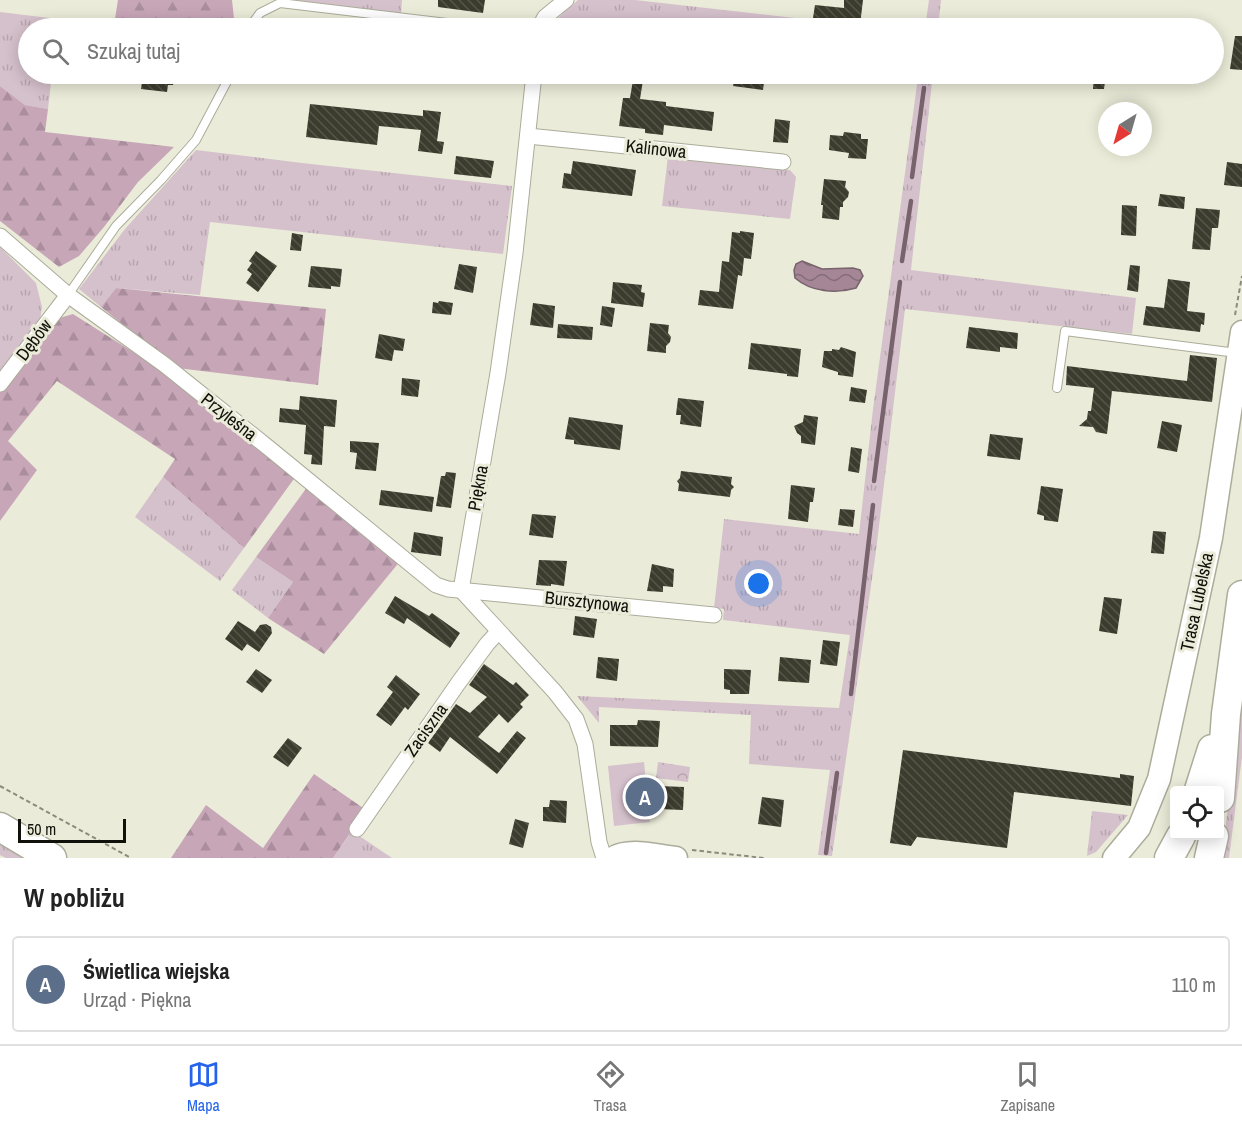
<!DOCTYPE html>
<html lang="pl">
<meta charset="utf-8">
<style>
:root{--surface:#fff;--page:#f2f2f2;--text:#222;--muted:#767676;--line:#e0e0e0;--accent:#2563eb}
body{margin:0;font-family:"Archivo Narrow",sans-serif;background:var(--page);color:var(--text)}
.controls{position:absolute;right:18px;bottom:18px;display:grid;overflow:hidden;border-radius:6px;box-shadow:0 3px 15px #0003}
.controls button{width:54px;height:54px;display:grid;place-items:center;padding:0;border:0;border-bottom:2px solid var(--line);background:var(--surface);color:var(--text);font:30px sans-serif}
.compass{position:absolute;left:1098px;top:102px;width:54px;height:54px;border-radius:50%;background:var(--surface);box-shadow:0 3px 15px #0003;rotate:217deg}
.scale{position:absolute;left:18px;bottom:15px;width:108px;box-sizing:border-box;padding-left:6px;border:3px solid #11110b;border-top:0;font-size:16px;line-height:21px;white-space:nowrap;color:#11110b;-webkit-text-stroke:4px #ebebd9;paint-order:stroke}
.you{position:absolute;left:759px;top:584px;width:21px;height:21px;margin:-15px;border:4px solid #fff;border-radius:50%;background:#1a73e8;box-shadow:0 0 0 9px #1a73e833}
.badge{display:grid;place-items:center;width:39px;height:39px;border-radius:50%;background:var(--accent);color:#fff;font-size:20px;font-weight:700}
.pin{position:absolute;translate:-50% -50%;border:3px solid #fff;box-shadow:0 2px 6px #0006}
.list{margin:0;padding:0;list-style:none}
h2{display:flex;justify-content:space-between;align-items:center;height:78px;margin:0;padding:0 24px;font-size:26px}
h2 small{font-size:20px;font-weight:400;color:var(--muted)}
.list li{display:grid;grid-template-columns:39px 1fr auto;gap:18px;align-items:center;box-sizing:border-box;height:96px;margin:0 12px 12px;padding:0 12px;border:2px solid var(--line);border-radius:6px}
.list b{display:block;font-size:22px;white-space:nowrap}
.list p{margin:0;font-size:20px;white-space:nowrap;color:var(--muted)}
.list em{font-size:20px;font-style:normal;color:var(--muted)}
.icon{flex:none;width:33px;height:33px;fill:none;stroke:currentColor;stroke-width:2;stroke-linecap:round;stroke-linejoin:round}
.map{position:relative;flex:none;width:1242px;height:858px;overflow:hidden}
.search{position:absolute;background:var(--surface);box-shadow:0 3px 15px #0003;left:18px;right:18px;top:18px;height:66px;display:flex;align-items:center;gap:15px;box-sizing:border-box;padding:0 21px;border-radius:33px;color:var(--muted);font-size:22px}
.sheet{height:186px;background:var(--surface)}
nav{display:flex;justify-content:space-around;align-items:center;box-sizing:border-box;height:84px;border-top:2px solid var(--line);background:var(--surface);font-size:16px;color:var(--muted)}
nav a{display:grid;justify-items:center;gap:3px}
nav .on{color:var(--accent)}
.map>svg:first-child{display:block}
.grass{fill:url(#grass-tufts)}
.forest{fill:url(#forest-firs)}
.park{fill:url(#park-crowns)}
.garden{fill:#d5c1cc}
.water{fill:url(#water-waves);stroke:#78636c;stroke-width:1.5}
.lines{fill:none;stroke-linecap:round;stroke-linejoin:round}
.stream{stroke:#78636c;stroke-width:4.5}
.building{fill:url(#building-back-hatch)}
.lane-casing{stroke:#acac9b;stroke-width:10}
.street-casing{stroke:#acac9b;stroke-width:17}
.secondary-casing{stroke:#acac9b;stroke-width:25}
.highway-casing{stroke:#acac9b;stroke-width:31}
.path{stroke:#8b8b7e;stroke-width:2;stroke-dasharray:4.5 3;stroke-linecap:butt}
.lane{stroke:#fff;stroke-width:8}
.street{stroke:#fff;stroke-width:15}
.secondary{stroke:#fff;stroke-width:22}
.highway{stroke:#fff;stroke-width:28}
.labels{text-anchor:middle;stroke-width:6;stroke-linejoin:round;paint-order:stroke}
.street-label{font-size:18px;fill:#11110b;stroke:#ebebd9}
</style>
<div class="map">
<svg width="1242" height="858" viewBox="0 0 1242 858">
<defs>
<pattern id="grass-tufts" width="24" height="20" patternUnits="userSpaceOnUse" patternTransform="scale(1.5)"><rect width="24" height="20" fill="#d5c1cc"/><path d="M3 7l-1-3M5 7V3M7 7l1-3M15 17l-1-3M17 17v-4M19 17l1-3" fill="none" stroke="#b6a5ae"/></pattern>
<pattern id="forest-firs" width="22" height="20" patternUnits="userSpaceOnUse" patternTransform="scale(1.5)"><rect width="22" height="20" fill="#c7a6b8"/><path d="M5 1l3.5 6h-7zM16 11l3.5 6h-7z" fill="#aa8e9d"/></pattern>
<pattern id="park-crowns" width="20" height="18" patternUnits="userSpaceOnUse" patternTransform="scale(1.5)"><rect width="20" height="18" fill="#d5c1cc"/><path d="M2 6a3 3 0 1 1 6 0M12 15a3 3 0 1 1 6 0" fill="none" stroke="#b6a5ae"/></pattern>
<pattern id="water-waves" width="16" height="10" patternUnits="userSpaceOnUse" patternTransform="scale(1.5)"><rect width="16" height="10" fill="#a48696"/><path d="M0 5q4-4 8 0t8 0" fill="none" stroke="#846c79"/></pattern>
<pattern id="building-back-hatch" width="6" height="6" patternUnits="userSpaceOnUse" patternTransform="scale(1.5)"><rect width="6" height="6" fill="#3c3c2e"/><path d="M-1 5l2 2M0 0l6 6M5-1l2 2" fill="none" stroke="#555549"/></pattern>
</defs>
<rect width="100%" height="100%" fill="#ebebd9"/>
<g class="grass">
<polygon points="287,0 402,0 401,14"/>
<polygon points="578,0 635,0 884,28 552,28 557,19"/>
<polygon points="929,0 941,0 938,28 925,28"/>
<polygon points="0,12 58,19 57,28 28,28 28,74 52,74 48,109 25,105 0,86"/>
<polygon points="895,74 933,74 911,270 1136,298 1132,334 905,309 876,551 832,856 818,855 830,770 749,764 751,715 599,707 599,723 577,696 839,708 850,635 723,620 724,609 714,608 724,519 859,534 873,409 918,77"/>
<polygon points="196,150 302,163 512,186 503,254 210,222 200,295 116,288 101,307 79,289 125,229"/>
<polygon points="668,156 790,170 796,177 790,219 662,206"/>
<polygon points="0,247 36,283 42,307 39,326 0,373"/>
<polygon points="163,477 244,548 220,581 135,517"/>
<polygon points="256,557 293,582 268,618 232,590"/>
<polygon points="1242,691 1242,757 1229,858 1218,858 1225,831"/>
<polygon points="1092,811 1128,815 1096,852 1087,856"/>
<polygon points="352,831 392,858 333,858"/>
<polygon points="0,844 23,858 6,858 0,855"/>
</g>
<g class="forest">
<polygon points="118,0 232,0 235,28 141,28 114,25"/>
<polygon points="0,86 25,105 48,109 45,132 174,147 138,182 104,227 79,256 59,267 0,221"/>
<polygon points="116,288 326,309 318,385 177,368 101,307"/>
<polygon points="73,314 163,371 296,476 244,548 163,477 175,459 57,381 8,441 37,470 0,521 0,392 56,319"/>
<polygon points="308,486 401,560 324,654 268,618 293,582 256,557"/>
<polygon points="314,774 366,810 333,858 171,858 206,805 263,848"/>
</g>
<polygon class="park" points="658,762 690,767 688,782 656,778"/>
<polygon class="garden" points="644,762 650,822 614,826 608,766"/>
<path class="water" d="M802 261 822 269 853 268 860 270 863 276 856 288C836 294 811 292 795 278L794 270 796 264Z"/>
<g class="lines">
<g class="stream">
<polyline points="912,177 924,88"/>
<polyline points="902,261 911,201"/>
<polyline points="874,481 900,282"/>
<polyline points="851,694 873,505"/>
<polyline points="826,853 837,773"/>
</g>
</g>
<g class="building">
<polygon points="438,0 485,0 483,13 438,7"/>
<polygon points="844,0 863,0 860,25 813,18 815,5 844,8"/>
<polygon points="1235,36 1242,36 1242,70 1230,69"/>
<polygon points="138,74 175,74 173,85 168,85 167,92 141,89 142,82 138,81"/>
<polygon points="634,74 644,74 640,99 666,102 666,106 714,112 712,131 664,125 663,135 645,133 645,129 619,126 623,98 630,98"/>
<polygon points="735,74 765,74 763,90 733,86"/>
<polygon points="1094,74 1106,74 1104,89 1093,89"/>
<polygon points="310,104 423,116 423,110 441,112 437,141 444,142 442,154 418,151 421,130 379,126 377,145 306,137"/>
<polygon points="775,119 790,121 788,143 773,142"/>
<polygon points="844,132 861,134 861,139 868,139 866,159 848,158 849,153 829,150 830,135 843,136"/>
<polygon points="456,156 494,161 491,178 454,174"/>
<polygon points="573,161 636,170 632,196 562,188 564,173 571,174"/>
<polygon points="1227,162 1242,164 1242,187 1224,185"/>
<polygon points="824,179 846,181 845,187 849,192 848,197 843,202 843,207 840,207 839,220 822,218 823,205 821,205"/>
<polygon points="1160,194 1185,197 1184,209 1158,206"/>
<polygon points="1122,205 1137,206 1136,236 1121,235"/>
<polygon points="1196,208 1220,210 1218,228 1212,228 1210,250 1192,249"/>
<polygon points="740,231 754,233 751,259 744,258 742,276 738,275 733,309 698,305 700,290 719,292 722,261 729,262 732,232 740,233"/>
<polygon points="292,233 303,235 301,251 290,250"/>
<polygon points="256,251 277,266 258,292 246,283 252,274 247,270 252,263 249,261"/>
<polygon points="459,264 477,267 473,293 454,289"/>
<polygon points="1130,265 1140,266 1138,292 1127,290"/>
<polygon points="311,266 342,269 340,287 331,286 331,289 308,287"/>
<polygon points="1168,279 1190,282 1187,311 1205,313 1204,325 1201,324 1200,332 1143,325 1146,306 1164,308"/>
<polygon points="613,282 642,285 641,292 645,293 643,307 611,303"/>
<polygon points="439,301 453,303 451,315 432,313 433,302 438,303"/>
<polygon points="533,303 555,306 553,328 530,325"/>
<polygon points="602,306 615,308 612,327 600,325"/>
<polygon points="650,323 669,325 668,333 671,337 670,342 666,346 666,353 647,351"/>
<polygon points="558,324 593,327 592,340 557,338"/>
<polygon points="969,327 1018,333 1017,349 1000,347 1000,352 966,348"/>
<polygon points="379,334 405,339 403,351 394,350 392,361 375,358"/>
<polygon points="751,343 801,349 798,377 787,376 787,374 748,369"/>
<polygon points="841,347 856,352 853,377 838,375 838,372 822,367 824,351 832,351 832,349 839,350"/>
<polygon points="1190,355 1217,358 1212,402 1112,391 1107,434 1096,432 1093,427 1079,426 1087,419 1088,411 1091,411 1094,388 1066,385 1067,366 1187,381"/>
<polygon points="402,378 420,380 418,397 401,395"/>
<polygon points="851,387 867,390 865,403 849,401"/>
<polygon points="300,396 337,400 335,427 324,426 322,465 311,464 312,455 304,454 306,425 279,422 280,408 299,410"/>
<polygon points="678,398 704,401 701,427 680,424 681,415 676,415"/>
<polygon points="804,415 818,417 815,445 801,443 801,436 797,433 794,426 803,422"/>
<polygon points="569,417 623,425 620,450 574,444 574,440 565,439"/>
<polygon points="1162,421 1182,425 1177,452 1157,448"/>
<polygon points="990,434 1023,438 1020,460 987,456"/>
<polygon points="350,441 379,443 376,471 355,469 357,453 350,452"/>
<polygon points="851,447 862,449 859,473 848,471"/>
<polygon points="681,471 732,477 731,484 734,487 731,490 730,497 678,491 679,484 677,481 680,478"/>
<polygon points="446,472 456,473 451,508 436,506 441,476 445,476"/>
<polygon points="791,485 815,488 813,502 810,502 808,522 788,519"/>
<polygon points="1041,486 1063,489 1058,522 1044,520 1044,516 1037,514"/>
<polygon points="381,490 434,497 432,512 379,505"/>
<polygon points="840,509 855,510 853,527 838,525"/>
<polygon points="532,514 556,516 553,538 529,535"/>
<polygon points="1153,531 1166,532 1164,554 1151,553"/>
<polygon points="414,532 443,537 441,556 411,552"/>
<polygon points="539,560 567,561 564,586 551,584 551,586 536,585"/>
<polygon points="652,564 674,569 673,587 663,586 663,592 647,591"/>
<polygon points="395,596 429,616 432,613 460,633 450,648 407,618 404,624 385,613"/>
<polygon points="1104,597 1122,599 1117,634 1099,631"/>
<polygon points="575,616 597,619 594,638 573,635"/>
<polygon points="238,621 255,632 260,625 266,624 271,627 272,633 259,652 247,644 242,651 225,639"/>
<polygon points="823,640 840,642 837,666 820,664"/>
<polygon points="598,657 619,659 617,681 596,678"/>
<polygon points="780,657 811,660 809,683 778,681"/>
<polygon points="484,664 513,685 516,682 529,695 520,704 523,707 508,723 499,714 478,737 499,753 517,731 526,738 497,774 450,737 440,752 428,743 456,704 470,713 487,697 469,685"/>
<polygon points="256,669 272,680 262,693 246,682"/>
<polygon points="724,669 751,670 749,694 730,694 730,690 724,689"/>
<polygon points="396,675 420,694 408,710 405,707 391,726 376,715 393,692 387,687"/>
<polygon points="638,720 660,721 658,747 610,746 610,725 637,725"/>
<polygon points="288,738 302,748 288,767 273,757"/>
<polygon points="903,750 1120,778 1120,774 1134,776 1131,806 1014,792 1007,848 917,837 911,846 890,843"/>
<polygon points="659,786 684,787 683,810 658,809"/>
<polygon points="762,797 784,800 781,827 758,824"/>
<polygon points="550,800 567,801 566,823 543,821 543,807 549,807"/>
<polygon points="515,819 529,823 523,848 509,844"/>
</g>
<g class="lines">
<g class="lane-casing">
<g id="lane">
<polyline points="249,28 260,13 280,3 489,28"/>
<polyline points="68,295 116,226 161,180 196,140 231,74"/>
<polyline points="1057,388 1065,331 1237,353"/>
</g>
</g>
<g class="street-casing">
<g id="street">
<polyline points="539,28 545,17 566,0"/>
<polyline points="534,74 515,253 498,373 461,590 555,692 576,719 585,744 599,842 604,858"/>
<polyline points="528,136 783,162"/>
<polyline points="0,236 68,295 165,365 270,449 436,585 448,589 714,615"/>
<polyline points="0,384 68,295"/>
<polyline points="357,829 459,682 487,644 498,632"/>
</g>
</g>
<g class="secondary-casing">
<g id="secondary">
<path d="M613 858C630 848 656 856 676 858"/>
<polyline points="1114,858 1139,828 1159,779 1211,538 1242,332"/>
</g>
</g>
<g class="highway-casing">
<g id="highway">
<polyline points="1199,790 1212,749"/>
<polyline points="1220,798 1226,714 1242,595"/>
<polyline points="0,827 52,858"/>
<polyline points="1169,858 1181,836"/>
<polyline points="1209,858 1214,836"/>
</g>
</g>
<g class="path">
<polyline points="1235,315 1242,276"/>
<polyline points="0,786 131,858"/>
<polyline points="692,850 764,858"/>
</g>
<use href="#lane" class="lane"/>
<use href="#street" class="street"/>
<use href="#secondary" class="secondary"/>
<use href="#highway" class="highway"/>
</g>
<g class="labels">
<g class="street-label">
<text transform="translate(656 149) rotate(6)" y="6">Kalinowa</text>
<text transform="translate(34 340) rotate(-53)" y="6">Dębów</text>
<text transform="translate(229 417) rotate(38)" y="6">Przyleśna</text>
<text transform="translate(478 488) rotate(-80)" y="6">Piękna</text>
<text transform="translate(587 602) rotate(6)" y="6">Bursztynowa</text>
<text transform="translate(1197 602) rotate(-78)" y="6">Trasa Lubelska</text>
<text transform="translate(426 730) rotate(-55)" y="6">Zaciszna</text>
</g>
</g>
</svg>
<div class="controls">
<button><svg class="icon" aria-label="locate" viewBox="0 0 24 24"><circle cx="12" cy="12" r="6"/><path d="M12 2v4M12 18v4M2 12h4M18 12h4"/></svg></button>
</div>
<svg class="compass" viewBox="-18 -18 36 36"><path d="M0-13l5 13h-10z" fill="#e53935"/><path d="M0 13l5-13h-10z" fill="#767676"/></svg>
<div class="scale">50 m</div>
<div class="you"></div>
<div class="pin badge" style="left:645px;top:797px;background:#5c6f8a">A</div>
<div class="search"><svg class="icon" aria-label="search" viewBox="0 0 24 24"><circle cx="10" cy="10" r="6"/><path d="M15 15l6 6"/></svg>Szukaj tutaj</div>
</div>
<section class="sheet">
<h2>W pobliżu<small></small></h2>
<ul class="list">
<li><span class="badge" style="background:#5c6f8a">A</span><div><b>Świetlica wiejska</b><p>Urząd · Piękna</p></div><em>110 m</em></li>
</ul>
</section>
<nav>
<a class="on"><svg class="icon" aria-label="map" viewBox="0 0 24 24"><path d="M3 6l6-2 6 2 6-2v14l-6 2-6-2-6 2zM9 4v14M15 6v14"/></svg>Mapa</a>
<a><svg class="icon" aria-label="directions" viewBox="0 0 24 24"><path d="M12 3l9 9-9 9-9-9zM9 14v-3h6M13 9l2 2-2 2"/></svg>Trasa</a>
<a><svg class="icon" aria-label="saved" viewBox="0 0 24 24"><path d="M7 4h10v16l-5-4-5 4z"/></svg>Zapisane</a>
</nav>
